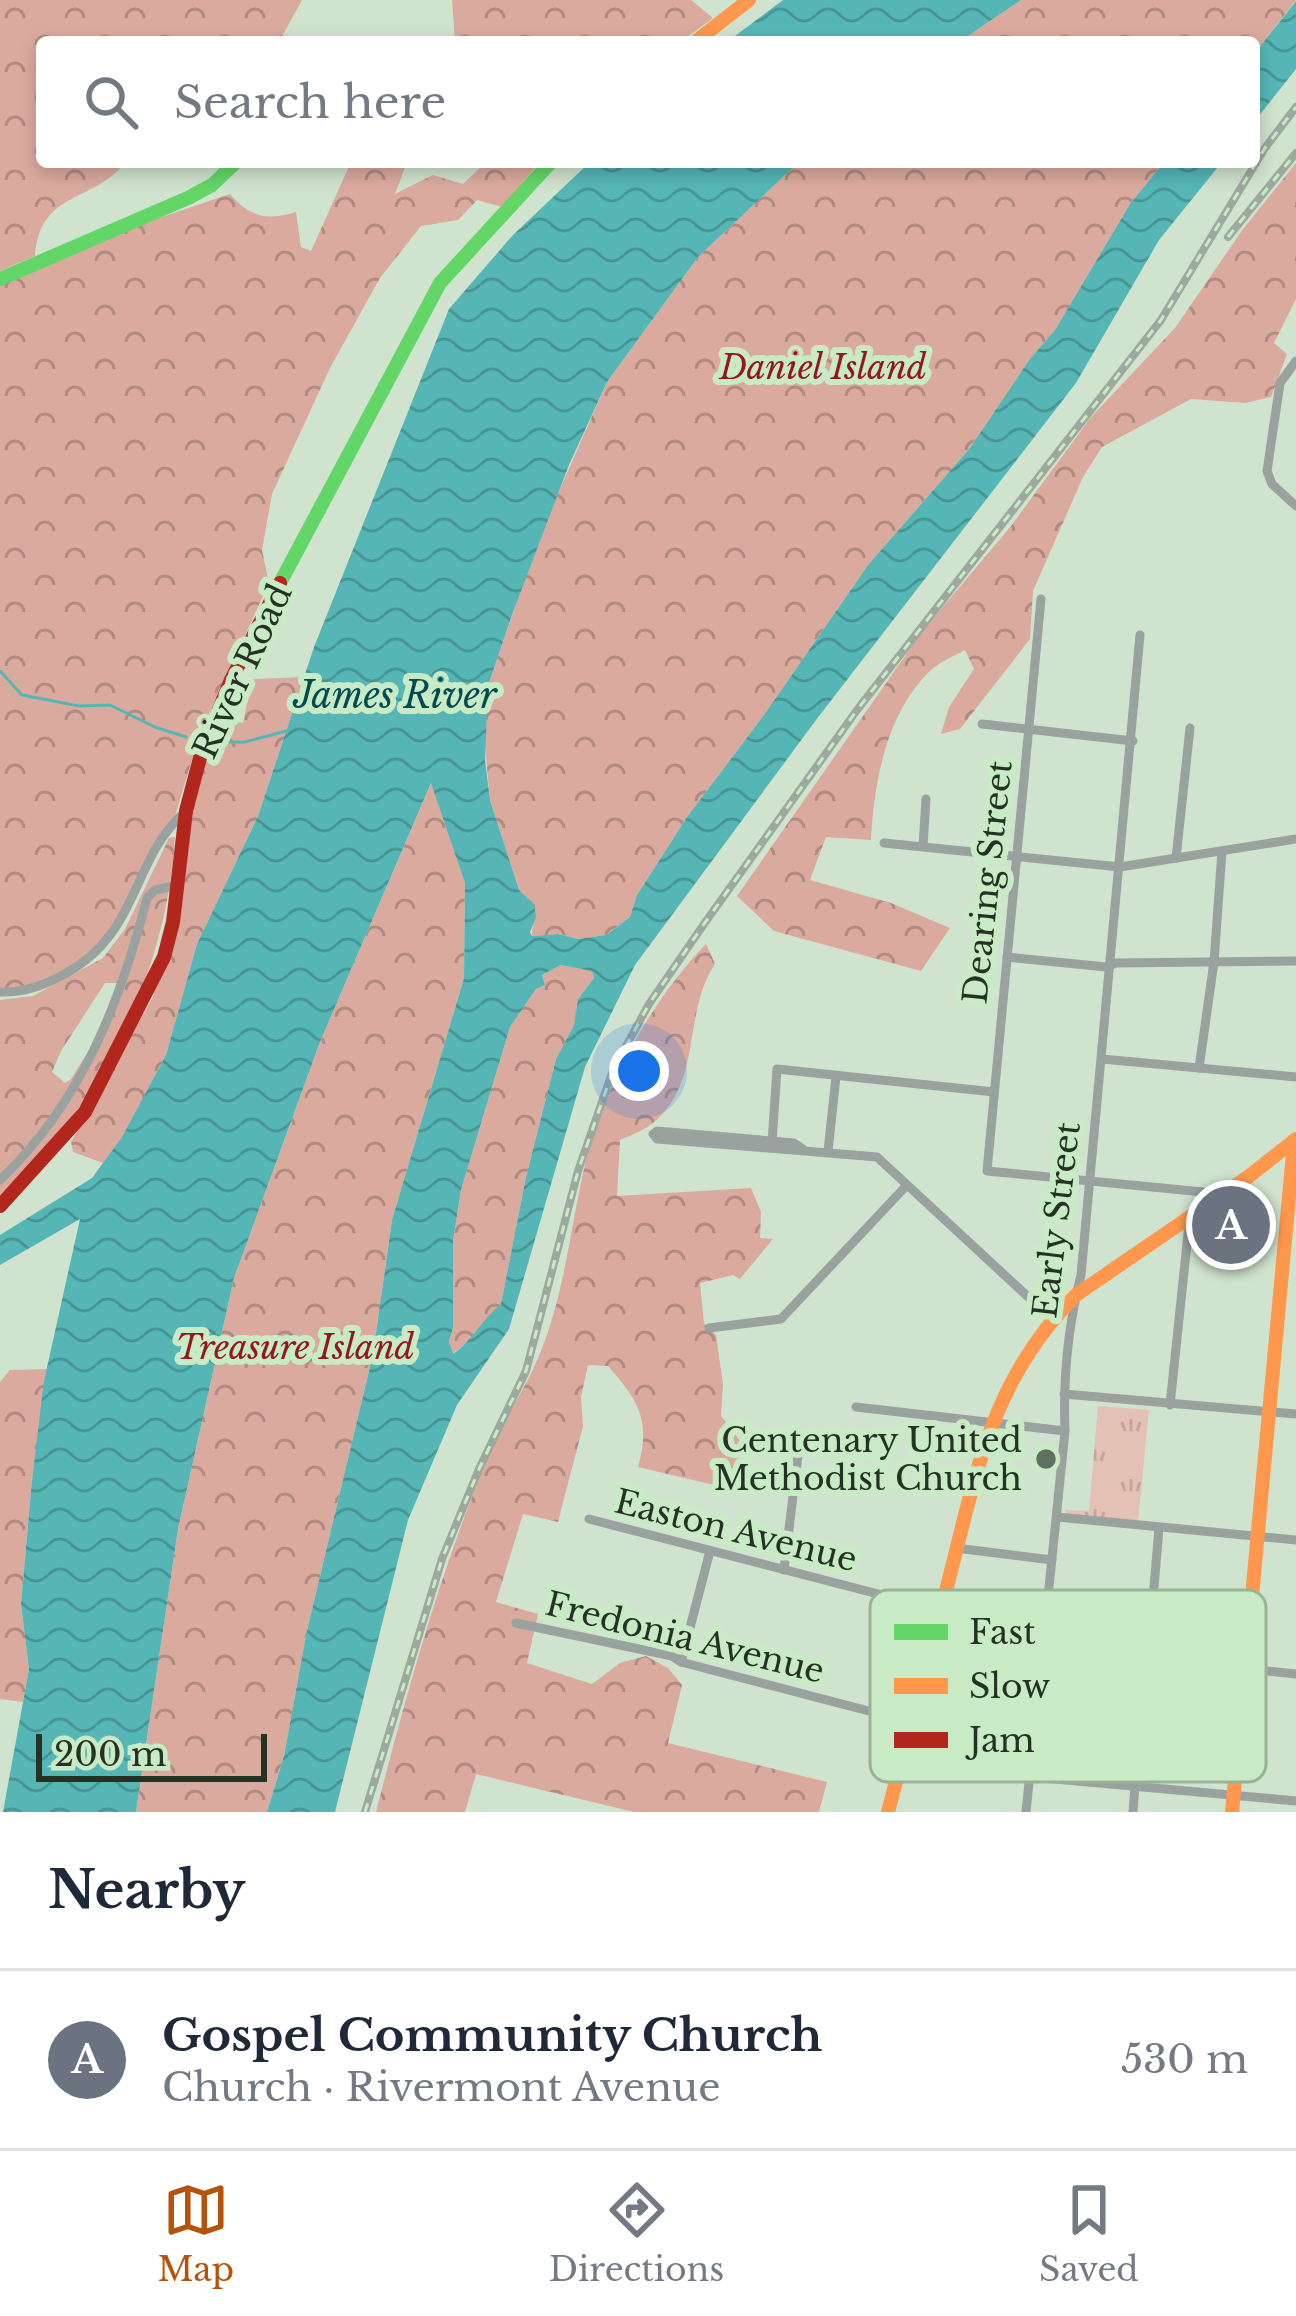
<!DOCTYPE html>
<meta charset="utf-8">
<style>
:root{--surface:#fff;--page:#f6f6f7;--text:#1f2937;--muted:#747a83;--line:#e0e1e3;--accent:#b45309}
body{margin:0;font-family:"Libre Baskerville",serif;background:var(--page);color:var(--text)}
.scale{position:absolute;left:36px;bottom:30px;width:231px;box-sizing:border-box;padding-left:12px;border:6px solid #243224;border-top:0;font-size:33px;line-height:42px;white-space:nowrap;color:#243224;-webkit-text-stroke:9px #c8ebc6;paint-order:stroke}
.you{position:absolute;left:639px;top:1071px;width:42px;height:42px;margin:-30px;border:9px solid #fff;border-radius:50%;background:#1a73e8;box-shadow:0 0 0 18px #1a73e833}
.badge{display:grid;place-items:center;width:78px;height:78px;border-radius:50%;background:var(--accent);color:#fff;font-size:39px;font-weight:700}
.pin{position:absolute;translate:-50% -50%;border:6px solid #fff;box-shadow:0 3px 12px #0006}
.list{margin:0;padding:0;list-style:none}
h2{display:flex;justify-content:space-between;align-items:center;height:156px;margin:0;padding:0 48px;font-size:51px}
h2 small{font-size:39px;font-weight:400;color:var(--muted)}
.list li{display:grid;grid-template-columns:78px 1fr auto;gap:36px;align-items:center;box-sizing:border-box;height:180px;padding:0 48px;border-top:3px solid var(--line)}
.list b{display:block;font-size:45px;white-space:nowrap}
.list p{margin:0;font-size:39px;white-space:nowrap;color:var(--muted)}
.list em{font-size:39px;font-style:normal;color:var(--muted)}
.icon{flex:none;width:66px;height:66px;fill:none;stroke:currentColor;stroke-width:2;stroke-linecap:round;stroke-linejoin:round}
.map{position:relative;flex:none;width:1296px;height:1812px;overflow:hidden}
.search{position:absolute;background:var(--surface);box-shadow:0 6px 18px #0003;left:36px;right:36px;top:36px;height:132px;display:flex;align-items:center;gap:30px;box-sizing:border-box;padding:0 42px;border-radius:12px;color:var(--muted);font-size:45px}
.sheet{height:336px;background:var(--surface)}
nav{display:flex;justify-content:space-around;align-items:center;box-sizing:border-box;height:168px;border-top:3px solid var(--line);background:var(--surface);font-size:33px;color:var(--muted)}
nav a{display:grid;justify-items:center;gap:6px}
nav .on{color:var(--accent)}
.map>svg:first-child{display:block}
.grass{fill:url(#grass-tufts)}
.forest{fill:url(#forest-crowns);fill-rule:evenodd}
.water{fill:url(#water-waves);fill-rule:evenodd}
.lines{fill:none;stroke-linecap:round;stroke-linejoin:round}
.stream{stroke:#56b6b6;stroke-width:3}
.street{stroke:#9aa2a0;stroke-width:9}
.fast{stroke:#63d668;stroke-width:14}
.slow{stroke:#ff974d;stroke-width:14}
.jam{stroke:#b3261e;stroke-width:14}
.rail-casing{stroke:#9da89f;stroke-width:8}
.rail{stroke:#c8ebc6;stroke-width:3;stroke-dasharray:9;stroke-linecap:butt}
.poi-dot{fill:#607060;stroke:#c8ebc6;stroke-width:4.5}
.labels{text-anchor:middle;stroke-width:12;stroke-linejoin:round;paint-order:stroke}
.park-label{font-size:33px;font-style:italic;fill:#951520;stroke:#c8ebc6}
.street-label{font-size:33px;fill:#243224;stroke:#c8ebc6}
.poi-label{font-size:33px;fill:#243224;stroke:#c8ebc6;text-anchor:end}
.water-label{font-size:36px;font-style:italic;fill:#004b51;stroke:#c8ebc6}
.key{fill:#c8ebc6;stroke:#97b495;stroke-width:3}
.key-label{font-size:33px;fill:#243224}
</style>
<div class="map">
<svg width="1296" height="1812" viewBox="0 0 1296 1812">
<defs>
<pattern id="grass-tufts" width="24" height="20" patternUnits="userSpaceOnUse" patternTransform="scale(3)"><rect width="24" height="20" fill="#e3c1b5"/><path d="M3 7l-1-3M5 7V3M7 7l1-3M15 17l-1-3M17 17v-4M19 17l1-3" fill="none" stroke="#c3a69c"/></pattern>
<pattern id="forest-crowns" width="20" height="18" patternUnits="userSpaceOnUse" patternTransform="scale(3)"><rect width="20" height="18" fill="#dbaa9e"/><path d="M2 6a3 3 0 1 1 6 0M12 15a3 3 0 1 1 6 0" fill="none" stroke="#b18b81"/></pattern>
<pattern id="water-waves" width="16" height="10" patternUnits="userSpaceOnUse" patternTransform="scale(3)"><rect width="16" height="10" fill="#56b6b6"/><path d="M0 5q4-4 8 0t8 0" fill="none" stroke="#479594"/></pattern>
</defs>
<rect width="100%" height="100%" fill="#d0e3ce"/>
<polygon class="grass" points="1098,1406 1149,1410 1138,1522 1066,1515 1066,1510 1089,1511"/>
<g class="forest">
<path d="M0 0H302L279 42H42V162H126C92 204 40 190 35 256L0 271Z"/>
<polygon points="452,0 691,0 713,18 680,42 455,42"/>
<polygon points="1021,0 1296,0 1254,54 1254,42 959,42"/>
<path d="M351 162H407L395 194 433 175 463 184 486 162H540L502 207 477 200 458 220 421 226 380 278 330 368 272 494 262 550 269 583 200 733 175 816 110 934 77 963 47 979 28 986 0 989V284L144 223 230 194C250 217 266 221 296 212L301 247 311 251Z"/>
<polygon points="799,162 1164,162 1130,204 1055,330 1029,360 970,448 868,565 764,715 687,817 637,895 630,917 606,935 578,939 558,934 532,936 534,904 519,890 490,800 484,735 488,686 538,539 607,382 698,257"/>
<path d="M1296 163V299L1274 343 1287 354 1271 397 1245 403 1191 399 1102 447 1083 477 1033 591 1030 639 960 729 941 734 949 707 974 669 965 650C954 656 940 662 931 670 886 713 874 782 871 840L826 837 810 880 891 903 950 928 921 971 774 931 737 896 921 633 1011 526 1091 417 1175 328 1243 229Z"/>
<polygon points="304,677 258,816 197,944 166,1055 122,1138 103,1163 73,1152 71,1142 153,997 196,788 220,720 243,723 252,679"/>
<polygon points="432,781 465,883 464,978 392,1220 373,1354 306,1635 284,1756 267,1812 136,1812 178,1529 234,1278 320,1042"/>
<path d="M175 837C169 936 133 1032 75 1113 53 1144 25 1168 0 1195V1000L33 996 103 958 125 929 169 838ZM105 983H119L105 1025 71 1079 65 1083 52 1072 61 1051Z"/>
<path d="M706 944 715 964C682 1013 703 1081 654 1122 645 1130 631 1135 620 1140L617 1196 751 1188 761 1212 760 1238 773 1239 740 1279 733 1275 700 1283 704 1323 716 1335 723 1384 721 1416 742 1443 735 1490 638 1467C651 1421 639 1401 608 1366L588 1365 581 1397 583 1426 558 1522 523 1514 496 1602 538 1614 527 1663 592 1684 620 1663 646 1656 668 1668 682 1685 668 1743 827 1782 819 1812H634L476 1774 465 1812H376C407 1691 440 1572 488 1457 503 1420 527 1387 541 1351 566 1288 571 1221 587 1156 607 1081 652 1000 706 944Z"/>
<path d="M561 965 592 970 594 978 578 999 574 1025 556 1059 526 1177 501 1304C484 1320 472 1341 452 1354L449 1341 453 1328V1241L461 1190 510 1027 536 989 545 985 542 975Z"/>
<polygon points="47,1369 32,1480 21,1604 29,1669 23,1702 0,1699 0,1382 10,1370"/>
</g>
<g class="water">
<polygon points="783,0 1021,0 959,42 727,42"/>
<polygon points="1296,1 1296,69 1254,122 1254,54"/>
<path d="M590 162H799L698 257 607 382 569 465 513 612 488 686 485 760 490 800 519 890 534 904 536 917 530 932 532 936 558 934 578 939 606 935 630 917 637 895 687 817 764 715 868 565 970 448 1029 360 1055 330 1130 204 1164 162H1222L1159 240 1076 383 816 720 635 965 585 1067 509 1329 457 1405 408 1520 335 1812H267L284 1756 306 1635 373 1354 392 1220 464 978 465 883 431 783 320 1042 234 1278 178 1529 136 1812H3L29 1669 21 1604 32 1480 44 1381 80 1219 0 1265V1235L92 1178 122 1137 166 1055 197 944 258 816 314 647 449 309 512 236ZM561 965 592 971 594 978 578 999 574 1025 556 1059 526 1177 501 1304C483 1318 472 1341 453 1354L449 1341 453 1328V1241L461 1190 510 1027 536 989 545 985 542 975Z"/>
</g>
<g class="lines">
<g class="stream">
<polyline points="0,671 22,695 79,706 110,705 155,727 186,737"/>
<polyline points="223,742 245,742 286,731"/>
</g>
<g class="street">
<polyline points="1296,361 1280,383 1267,471 1272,484 1296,506"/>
<polyline points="1041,599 987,1171 1203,1192 1209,1203"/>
<polyline points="982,724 1133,741"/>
<polyline points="884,843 1120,867 1296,839"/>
<polyline points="923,846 926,799"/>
<polyline points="1176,858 1190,728"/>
<polyline points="1007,957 1106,967 1116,963 1296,961"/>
<path d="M0 992C23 993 43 986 63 975 141 934 130 859 186 811"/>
<polyline points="1102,1059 1296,1077"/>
<polyline points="1199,1068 1214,962 1222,851"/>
<polyline points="772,1142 777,1069 994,1092"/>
<polyline points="803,1149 794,1143 657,1131 653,1134 657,1139 877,1157 1052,1319"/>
<polyline points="828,1151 836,1077"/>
<path d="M0 1180C81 1103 120 1004 147 898L155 890 178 885"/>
<polyline points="709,1328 781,1319 907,1185"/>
<polyline points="1064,1394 1296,1414"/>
<polyline points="1170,1405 1190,1215"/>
<polyline points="856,1407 1065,1431"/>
<polyline points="1057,1517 1296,1540"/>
<polyline points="589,1519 940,1610"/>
<polyline points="956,1548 1052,1560"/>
<polyline points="784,1570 798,1455"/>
<polyline points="516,1623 672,1656 681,1662 911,1722"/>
<polyline points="933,1635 1296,1674"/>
<polyline points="1148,1658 1159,1528"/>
<polyline points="681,1662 710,1551"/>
<polyline points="901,1765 1296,1801"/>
<path d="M1026 1812 1065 1431C1063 1379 1068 1326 1081 1275L1140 635"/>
<polyline points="1133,1812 1135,1785"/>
</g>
<g class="fast">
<polyline points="0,279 188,198 212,185 236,162"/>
<polyline points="280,583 440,283 551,162"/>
</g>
<g class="slow">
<polyline points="695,42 749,0"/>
<path d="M888 1812C908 1737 927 1662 947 1587 976 1475 990 1381 1076 1295L1248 1177 1296 1139"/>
<polyline points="1232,1812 1293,1154"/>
</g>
<polyline class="jam" points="0,1206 85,1112 164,957 173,922 186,811 201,754 230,682 280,583"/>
<g class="rail-casing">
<g id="rail">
<polyline points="1228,237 1296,153"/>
<polyline points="365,1812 442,1559 479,1469 526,1371 578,1171 613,1070 649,1004 704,924 857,710 1161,320 1265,148 1296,107"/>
</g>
</g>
<use href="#rail" class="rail"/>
</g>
<circle class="poi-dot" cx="1046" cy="1459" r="12"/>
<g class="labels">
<g class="park-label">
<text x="823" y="379">Daniel Island</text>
<text x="295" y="1359">Treasure Island</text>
</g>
<g class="street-label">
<text transform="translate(242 671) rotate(-65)" y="12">River Road</text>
<text transform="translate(987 882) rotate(-84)" y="12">Dearing Street</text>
<text transform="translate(1056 1220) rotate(-83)" y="12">Early Street</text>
<text transform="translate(736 1530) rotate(14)" y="12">Easton Avenue</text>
<text transform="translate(685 1637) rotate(14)" y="12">Fredonia Avenue</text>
</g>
<g class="poi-label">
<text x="1022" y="1452">Centenary United<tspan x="1022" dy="38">Methodist Church</tspan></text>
</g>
<g class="water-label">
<text x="395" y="708">James River</text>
</g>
</g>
<rect x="870" y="1590" width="396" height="192" rx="18" class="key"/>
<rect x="894" y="1624" width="54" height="16" fill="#63d668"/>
<rect x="894" y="1678" width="54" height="16" fill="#ff974d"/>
<rect x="894" y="1732" width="54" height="16" fill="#b3261e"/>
<g class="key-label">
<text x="969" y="1644">Fast</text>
<text x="969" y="1698">Slow</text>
<text x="969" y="1752">Jam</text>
</g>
</svg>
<div class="scale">200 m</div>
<div class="you"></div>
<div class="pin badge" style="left:1231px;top:1225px;background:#6b7280">A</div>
<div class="search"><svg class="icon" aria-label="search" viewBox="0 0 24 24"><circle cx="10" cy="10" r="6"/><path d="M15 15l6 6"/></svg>Search here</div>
</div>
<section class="sheet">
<h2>Nearby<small></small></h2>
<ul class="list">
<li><span class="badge" style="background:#6b7280">A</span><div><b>Gospel Community Church</b><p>Church · Rivermont Avenue</p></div><em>530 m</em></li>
</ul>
</section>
<nav>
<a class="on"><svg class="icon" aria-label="map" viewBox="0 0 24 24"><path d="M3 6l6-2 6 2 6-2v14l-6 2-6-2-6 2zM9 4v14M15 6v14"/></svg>Map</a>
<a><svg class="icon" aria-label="directions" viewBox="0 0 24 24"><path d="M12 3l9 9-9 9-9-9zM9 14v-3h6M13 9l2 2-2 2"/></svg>Directions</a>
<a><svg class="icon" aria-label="saved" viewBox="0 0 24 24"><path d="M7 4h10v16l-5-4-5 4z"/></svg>Saved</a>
</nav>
